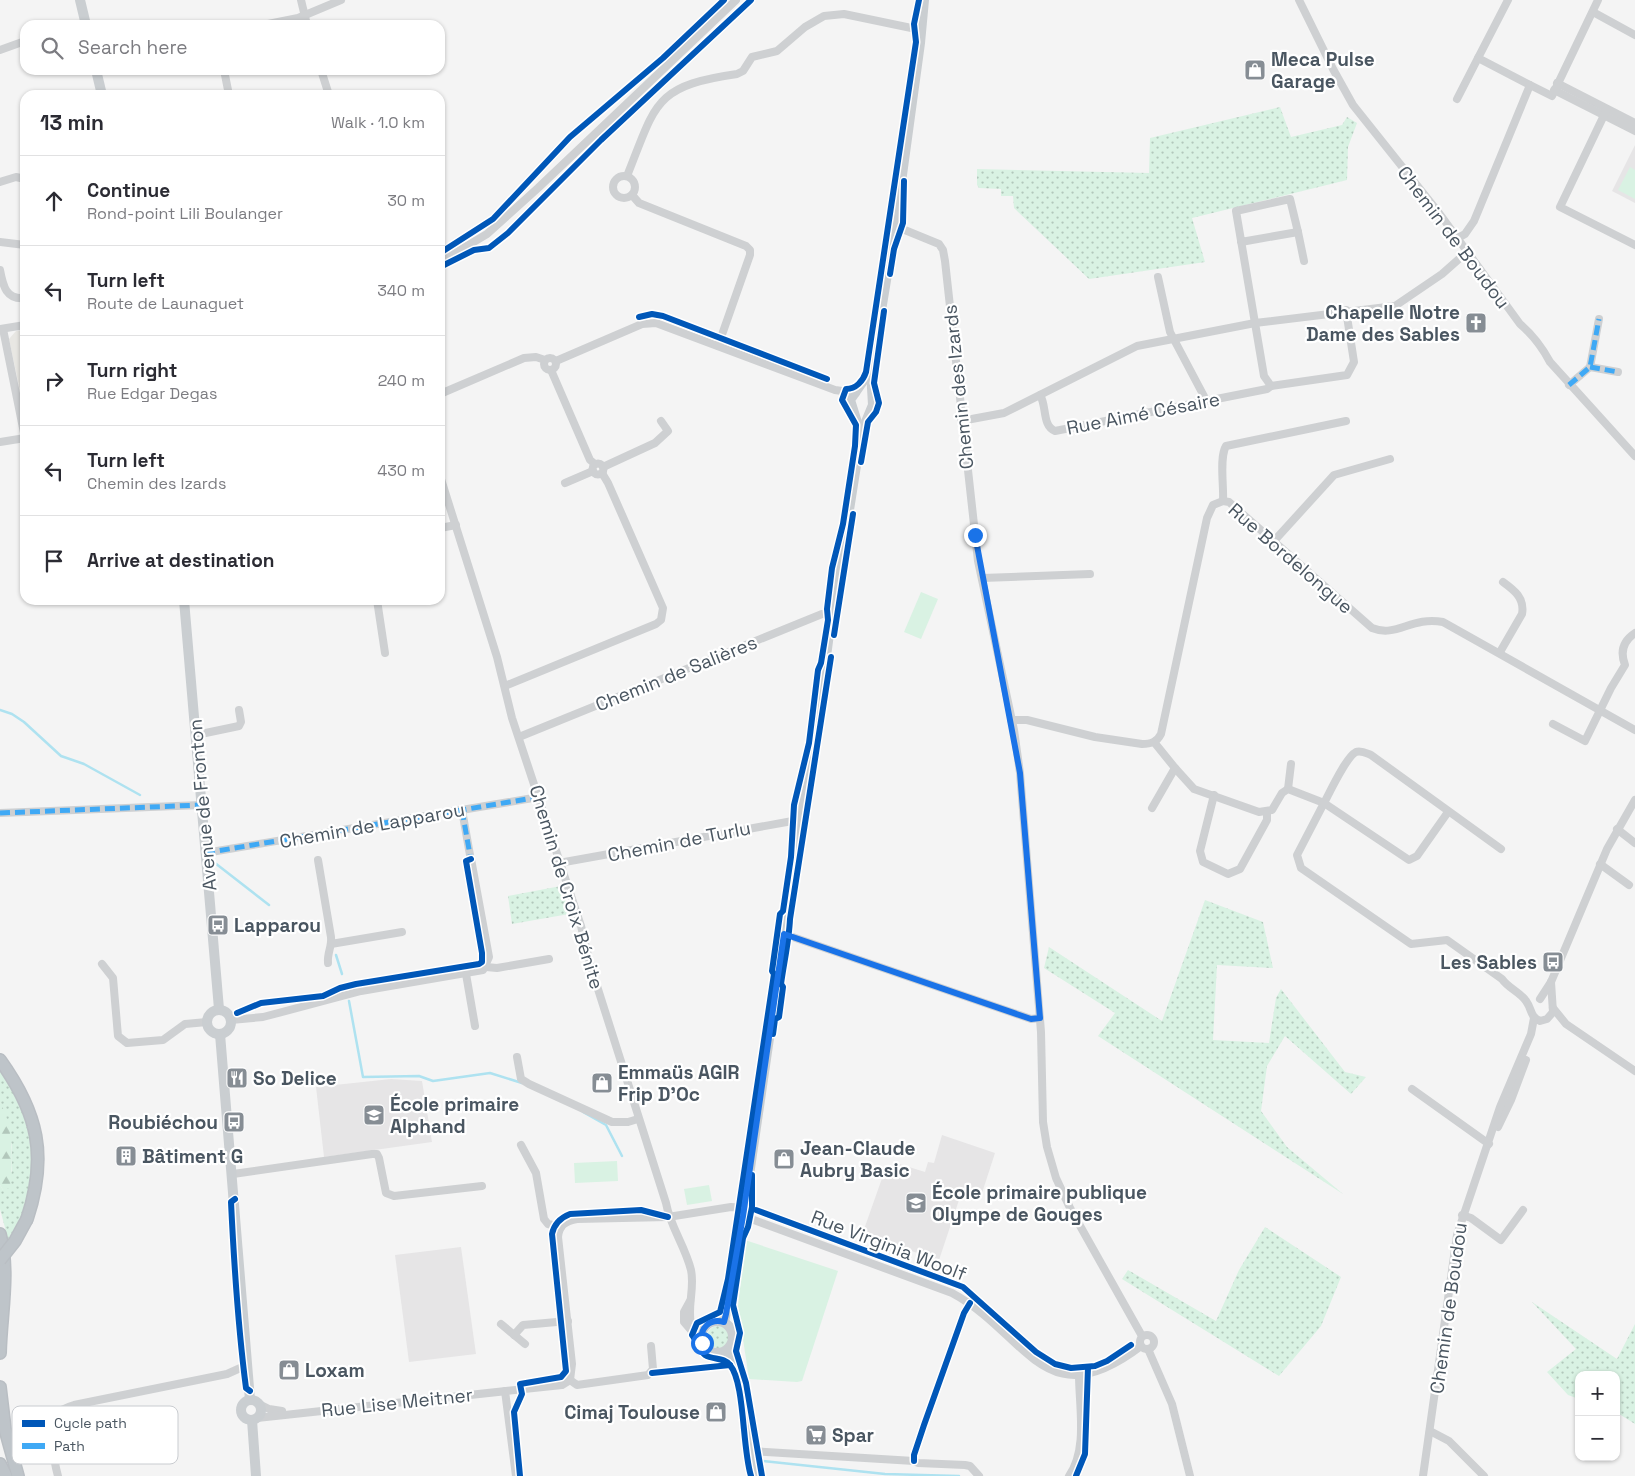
<!DOCTYPE html>
<meta charset="utf-8">
<style>
:root{--surface:#fff;--page:#f7f7f7;--text:#2b2b33;--muted:#7c7c81;--line:#e1e1e2}
body{margin:0;font-family:"Space Grotesk",sans-serif;background:var(--page);color:var(--text)}
.controls{position:absolute;right:15px;bottom:15px;display:grid;overflow:hidden;border-radius:10px;box-shadow:0 1px 4px #0004}
.controls button{width:45px;height:45px;display:grid;place-items:center;padding:0;border:0;border-bottom:1px solid var(--line);background:var(--surface);color:var(--text);font:25px sans-serif}
.stop{position:absolute;width:15px;height:15px;margin:-11px;border:4px solid #1a73e8;border-radius:50%;background:#fff}
.stop.end{background:#1a73e8;border-color:#fff;box-shadow:0 1px 5px #0008}
.list{margin:0;padding:0;list-style:none}
h2{display:flex;justify-content:space-between;align-items:center;height:65px;margin:0;padding:0 20px;font-size:21px}
h2 small{font-size:16px;font-weight:400;color:var(--muted)}
.list li{display:grid;grid-template-columns:32px 1fr auto;gap:15px;align-items:center;box-sizing:border-box;height:90px;padding:0 20px;border-top:1px solid var(--line)}
.list b{display:block;font-size:19px;white-space:nowrap}
.list p{margin:0;font-size:16px;white-space:nowrap;color:var(--muted)}
.list em{font-size:16px;font-style:normal;color:var(--muted)}
.icon{flex:none;width:28px;height:28px;fill:none;stroke:currentColor;stroke-width:2;stroke-linecap:round;stroke-linejoin:round}
.map{position:relative;flex:none;width:1635px;height:1476px;overflow:hidden}
.search{position:absolute;background:var(--surface);box-shadow:0 1px 4px #0004;left:20px;top:20px;width:425px;height:55px;display:flex;align-items:center;gap:12px;box-sizing:border-box;padding:0 18px;border-radius:15px;color:var(--muted);font-size:19px}
.panel{position:absolute;background:var(--surface);box-shadow:0 1px 4px #0004;left:20px;top:90px;width:425px;height:515px;border-radius:15px}
.map>svg:first-child{display:block}
.commercial{fill:#e8e7e3}
.education{fill:#e6e5e6}
.grass{fill:url(#grass-dots)}
.forest{fill:url(#forest-firs)}
.green{fill:#d9f2e3}
.lines{fill:none;stroke-linecap:round;stroke-linejoin:round}
.stream{stroke:#aee2f0;stroke-width:2.5}
.highway-casing{stroke:#b9bec3;stroke-width:14}
.minor{stroke:#ced0d2;stroke-width:8}
.major{stroke:#caced1;stroke-width:10}
.highway{stroke:#bec4c9;stroke-width:11}
.highway-bridge-casing{stroke:#b9bec3;stroke-width:14;stroke-linecap:butt}
.highway-bridge{stroke:#bec4c9;stroke-width:11}
.quiet{stroke:#3fa9f5;stroke-width:5;stroke-dasharray:10 5;stroke-linecap:butt}
.cycleway-casing{stroke:#fff;stroke-width:9}
.cycleway{stroke:#0057b8;stroke-width:6}
.route{stroke:#1a73e8;stroke-width:6}
.labels{text-anchor:middle;stroke-width:4.5;stroke-linejoin:round;paint-order:stroke}
.poi-label{font-size:19px;font-weight:bold;fill:#4a5661;stroke:#fff;text-anchor:start}
.street-label{font-size:19px;fill:#4a5661;stroke:#fff}
.key{fill:#fff;stroke:#c9ccd0;stroke-width:1}
.key-label{font-size:14px;fill:#4a5661}
</style>
<div class="map">
<svg width="1635" height="1476" viewBox="0 0 1635 1476">
<defs>
<pattern id="grass-dots" width="8" height="8" patternUnits="userSpaceOnUse" patternTransform="scale(1.25)"><rect width="8" height="8" fill="#d9f2e3"/><path d="M2 2h.1M6 6h.1" fill="none" stroke="#b2c7bb" stroke-width="1.8" stroke-linecap="round"/></pattern>
<pattern id="forest-firs" width="22" height="20" patternUnits="userSpaceOnUse" patternTransform="scale(1.25)"><rect width="22" height="20" fill="#d9f2e3"/><path d="M5 1l3.5 6h-7zM16 11l3.5 6h-7z" fill="#b2c7bb"/></pattern>
</defs>
<rect width="100%" height="100%" fill="#f4f4f4"/>
<polygon class="commercial" points="25,330 25,410 24,410 9,339 16,331"/>
<g class="education">
<polygon points="1635,145 1635,203 1612,191"/>
<polygon points="391,1079 422,1081 432,1142 324,1157 316,1087"/>
<polygon points="942,1135 995,1153 982,1193 963,1188 939,1260 862,1235 886,1167 891,1168 893,1162 925,1172 928,1162 934,1163"/>
<polygon points="461,1247 476,1354 409,1362 395,1255"/>
</g>
<g class="grass">
<polygon points="1280,107 1291,137 1342,125 1347,117 1357,123 1348,147 1347,180 1192,218 1205,262 1089,279 1014,208 1013,196 1001,196 1001,189 979,188 977,185 977,169 1149,173 1150,138"/>
<polygon points="561,886 569,914 512,924 508,896"/>
<polygon points="1205,900 1263,922 1273,968 1217,965 1213,1040 1269,1043 1276,998 1281,989 1345,1072 1366,1077 1351,1094 1285,1036 1267,1066 1261,1111 1287,1147 1343,1194 1098,1036 1115,1013 1044,968 1049,947 1162,1021"/>
<path d="M0 1071C36 1123 47 1184 8 1239L0 1209V1185L3 1190 12 1171V1146L0 1102Z"/>
<polygon points="1265,1227 1341,1277 1321,1326 1279,1376 1122,1279 1128,1270 1216,1321 1239,1270"/>
<polygon points="1532,1302 1617,1359 1635,1324 1635,1424 1616,1412 1616,1375 1579,1375 1579,1399 1568,1395 1547,1372 1576,1349"/>
<circle cx="718" cy="1337" r="11"/>
</g>
<path class="forest" d="M0 1102C14 1129 13 1159 10 1188L3 1190 0 1185Z"/>
<g class="green">
<polygon points="1630,167 1635,170 1635,199 1618,190"/>
<polygon points="921,592 938,599 921,639 904,632"/>
<polygon points="617,1161 618,1181 575,1183 574,1163"/>
<polygon points="709,1185 712,1201 687,1205 684,1189"/>
<polygon points="745,1240 838,1271 802,1381 797,1382 749,1379 738,1306"/>
</g>
<g class="lines">
<g class="stream">
<polyline points="0,710 12,714 24,722 61,756 84,764 140,795"/>
<polyline points="215,863 269,905"/>
<polyline points="336,955 342,974"/>
<polyline points="349,1001 363,1077 419,1076 433,1081 490,1073 522,1083"/>
<polyline points="583,1112 606,1125 622,1156"/>
<polyline points="763,1461 885,1474 959,1476"/>
</g>
<g class="highway-casing">
<g id="highway">
<path d="M0 1060C38 1113 48 1156 27 1219"/>
<path d="M0 1234C10 1273 1 1313 0 1353"/>
<polyline points="0,1387 5,1429 18,1476"/>
<polyline points="0,1464 6,1476"/>
</g>
</g>
<g class="minor">
<polyline points="301,0 307,25"/>
<path d="M1299 0 1333 69 1353 105 1439 213 1520 324C1533 335 1542 347 1550 362L1635 456"/>
<polyline points="1508,0 1478,58 1530,85"/>
<polyline points="1593,12 1635,35"/>
<polyline points="263,25 298,18 341,0"/>
<polyline points="0,50 25,41"/>
<polyline points="224,70 229,95"/>
<polyline points="321,70 329,95"/>
<polyline points="1557,83 1635,123"/>
<polyline points="1554,90 1635,131"/>
<polyline points="1457,99 1478,58"/>
<polyline points="1607,109 1560,207 1635,245"/>
<path d="M627 176C656 104 653 86 737 74L743 71 752 57 777 51 805 27 824 16 844 14 921 30"/>
<circle cx="624" cy="187" r="11"/>
<polyline points="0,182 16,177 25,179"/>
<polyline points="632,195 639,203 746,246 750,250 750,255 718,346"/>
<polyline points="895,226 939,244 943,250 945,261 978,561 1014,730 1020,773 1041,1032 1043,1122 1047,1147 1056,1178 1070,1208 1142,1336"/>
<polyline points="1298,232 1304,261"/>
<polyline points="1458,238 1465,234 1474,221 1530,85 1552,96 1598,0"/>
<polyline points="0,242 25,245"/>
<polyline points="1241,242 1298,232 1290,199 1236,211 1264,376 1271,386 1347,375 1354,362 1346,310"/>
<polyline points="440,262 487,234 538,188 736,0"/>
<path d="M0 270C3 286 6 300 25 298"/>
<polyline points="1158,277 1170,332 1206,400"/>
<polyline points="0,329 25,325"/>
<circle cx="550" cy="364" r="6"/>
<polyline points="556,361 642,324 656,323 835,390 856,393"/>
<polyline points="1590,367 1618,372"/>
<polyline points="551,370 590,460 595,464"/>
<polyline points="1569,385 1590,367 1599,319"/>
<polyline points="440,394 524,358 536,357 545,360"/>
<path d="M1040 395C1047 406 1042 426 1055 431L1267 389 1271 386"/>
<polyline points="961,421 1004,413 1137,346 1255,323 1395,306 1442,274 1468,251"/>
<polyline points="0,442 25,438 3,329"/>
<circle cx="598" cy="469" r="5.5"/>
<polyline points="603,467 655,443 668,431 661,421"/>
<path d="M440 476 497 657 512 718 581 926 590 964 666 1203C670 1226 685 1246 691 1270 695 1288 687 1306 691 1324L696 1327 707 1325"/>
<polyline points="565,483 593,471"/>
<path d="M1223 501C1224 486 1219 457 1226 446L1346 421"/>
<polyline points="440,528 456,525"/>
<polyline points="1274,541 1334,475 1390,459"/>
<polyline points="982,578 1090,574"/>
<polyline points="377,600 385,653"/>
<path d="M1500 652 1522 614C1525 598 1514 590 1503 582"/>
<polyline points="505,686 656,624 661,620 663,608 608,483 602,473"/>
<path d="M1011 720H1027L1095 737 1142 744C1151 744 1157 742 1161 734L1207 518 1213 505 1223 501 1229 502 1372 628C1397 638 1411 616 1443 622L1635 730"/>
<path d="M1553 724 1585 741 1611 688 1625 665C1620 652 1623 641 1635 633"/>
<polyline points="196,735 239,726 241,722 239,710"/>
<polyline points="519,737 822,614 833,613"/>
<path d="M1175 768 1194 789 1259 812 1272 810 1282 793 1288 789 1324 803 1297 855 1301 868 1411 944 1447 940 1502 979C1508 988 1520 992 1526 1001 1532 1009 1530 1017 1540 1021L1547 1019 1553 1012 1551 982"/>
<polyline points="1288,789 1291,764"/>
<polyline points="1214,795 1200,851 1203,862 1228,874 1240,869 1267,820 1267,812"/>
<polyline points="1152,808 1175,768 1154,742"/>
<polyline points="462,810 470,855"/>
<path d="M1448 812 1417 856 1409 860 1324 803C1330 792 1346 757 1356 752 1361 750 1366 753 1371 755L1501 849"/>
<polyline points="0,813 201,805"/>
<polyline points="1617,829 1635,843"/>
<polyline points="205,853 539,797"/>
<path d="M318 860 331 937C332 947 327 953 328 963"/>
<polyline points="559,863 798,820"/>
<polyline points="1600,864 1629,885"/>
<polyline points="784,934 1031,1019 1040,1018"/>
<polyline points="331,944 402,932"/>
<polyline points="102,964 113,978 118,1036 127,1043 163,1040 185,1024 207,1022"/>
<polyline points="486,967 497,968 549,959"/>
<polyline points="466,974 475,1026"/>
<polyline points="1540,999 1551,982 1607,849 1635,800"/>
<polyline points="1553,1008 1566,1024 1635,1071"/>
<polyline points="231,1020 263,1017 361,991 483,970 489,957 471,859"/>
<polyline points="517,1057 521,1079 529,1084 612,1122 628,1122 638,1119"/>
<polyline points="1412,1089 1489,1144"/>
<polyline points="1498,1127 1511,1100 1526,1060"/>
<polyline points="521,1145 536,1173 544,1219 548,1224 561,1227"/>
<polyline points="233,1174 372,1154 377,1154 379,1158 386,1193 394,1196 482,1186"/>
<polyline points="1462,1215 1471,1218 1501,1240 1523,1210"/>
<path d="M743 1216 952 1293C1028 1334 1044 1420 1141 1346"/>
<polyline points="690,1301 684,1312 684,1322 702,1343"/>
<polyline points="501,1324 525,1344"/>
<circle cx="1147" cy="1342" r="7"/>
<polyline points="514,1335 523,1325 568,1321"/>
<polyline points="1148,1349 1172,1404 1190,1476"/>
<polyline points="570,1380 577,1385 648,1375 653,1369 651,1346"/>
<polyline points="505,1391 516,1476"/>
<polyline points="259,1404 269,1409 282,1411"/>
<path d="M257 1418 562 1385 570 1380 572 1364 558 1237C559 1225 566 1221 577 1219L668 1217 731 1207 744 1208"/>
<polyline points="1430,1431 1449,1441 1484,1476"/>
<polyline points="751,1451 914,1461 918,1463 965,1465 970,1466 979,1476"/>
<polyline points="914,1461 914,1455 924,1425 964,1313 970,1303"/>
<path d="M58 1476C54 1462 48 1425 57 1414 61 1409 67 1407 74 1405L227 1374 247 1365"/>
<path d="M1069 1476C1088 1449 1079 1407 1079 1375"/>
<polyline points="1423,1476 1457,1235 1500,1107 1531,1034 1534,1018"/>
</g>
<g class="major">
<polyline points="80,0 86,25"/>
<polyline points="96,70 102,95"/>
<polyline points="860,432 850,400 870,371"/>
<polyline points="184,600 219,1009"/>
<circle cx="219" cy="1022" r="12"/>
<polyline points="220,1034 250,1400"/>
<circle cx="717" cy="1337" r="16"/>
<polyline points="724,1322 743,1216 796,854 800,806 825,664 838,565 846,529 861,434 873,405 871,371 895,226 920,43 924,0"/>
<polyline points="726,1351 741,1377 756,1476"/>
<circle cx="251" cy="1410" r="10"/>
<polyline points="252,1420 256,1476"/>
</g>
<use href="#highway" class="highway"/>
<g class="highway-bridge-casing">
<polyline id="highway-bridge" points="0,1260 15,1241 27,1219"/>
</g>
<use href="#highway-bridge" class="highway-bridge"/>
<g class="quiet">
<polyline points="1590,367 1618,372"/>
<polyline points="1569,385 1590,367 1599,319"/>
<polyline points="462,810 470,855"/>
<polyline points="0,813 201,805"/>
<polyline points="205,853 539,797"/>
</g>
<g class="cycleway-casing">
<g id="cycleway">
<polyline points="440,253 493,219 570,137 663,58 724,0"/>
<polyline points="440,267 474,250 489,248 508,233 601,140 751,0"/>
<polyline points="890,274 894,249 903,223 904,181"/>
<polyline points="639,317 652,314 663,316 827,379"/>
<polyline points="861,462 868,422 876,412 879,403 874,383 884,311"/>
<polyline points="834,635 853,514"/>
<polyline points="237,1013 261,1003 323,996 340,988 356,984 479,964 482,962 482,953 466,861 471,859"/>
<path d="M773 1034 775 1019 779 1017 783 987 781 984C784 962 789 941 790 919L831 657"/>
<polyline points="752,1175 752,1207 748,1227 743,1238 733,1305 740,1333 736,1351 746,1383 762,1476"/>
<path d="M235 1199 231 1202C234 1264 238 1327 246 1388L250 1391"/>
<polyline points="756,1210 963,1287 1036,1352 1055,1364 1071,1368 1095,1366 1107,1361 1131,1345"/>
<polyline points="652,1373 730,1365"/>
<polyline points="914,1461 914,1455 924,1425 964,1313 970,1303"/>
<path d="M520 1476 514 1412 522 1394 520 1384 561 1377 566 1371 552 1234C554 1224 560 1218 570 1214L641 1210 668 1217"/>
<path d="M751 1476C742 1448 745 1383 730 1365 724 1357 713 1360 705 1355 698 1350 697 1341 692 1335L697 1323 720 1312 728 1279 774 974 772 971 780 914 783 911 791 857 794 805 809 743 818 670 821 663 828 620 827 609 832 568 843 524 855 446 856 425 842 400 846 389C856 389 863 381 866 372L916 42 914 24 919 0"/>
<polyline points="1076,1476 1085,1454 1088,1367"/>
</g>
</g>
<use href="#cycleway" class="cycleway"/>
</g>
<g class="lines">
<path class="route" d="M702 1343C699 1329 709 1318 724 1322L726 1314 743 1216 784 934 1031 1019 1040 1018 1020 773 975 535"/>
</g>
<defs>
<g id="shop-square" transform="scale(1.125)"><rect x="-9" y="-9" width="18" height="18" rx="4" fill="#868d94" stroke="#fff"/><path d="M-5-2.5h2.3a2.7 3.5 0 0 1 5.4 0H5L5.5 6h-11ZM-1.5-2.5h3a1.5 2.3 0 0 0-3 0Z" fill="#fff"/></g>
<g id="church-square" transform="scale(1.125)"><rect x="-9" y="-9" width="18" height="18" rx="4" fill="#868d94" stroke="#fff"/><path d="M-1.2-6h2.4v3.5h3.3v2.4h-3.3V6h-2.4V-.1h-3.3v-2.4h3.3Z" fill="#fff"/></g>
<g id="bus-square" transform="scale(1.125)"><rect x="-9" y="-9" width="18" height="18" rx="4" fill="#868d94" stroke="#fff"/><path d="M-5-6H5V4H4V6H2V4H-2V6H-4V4H-5ZM-3.5-4V0h7V-4ZM-3.5 1.2v1.5H-2V1.2ZM2 1.2v1.5H3.5V1.2Z" fill="#fff"/></g>
<g id="restaurant-square" transform="scale(1.125)"><rect x="-9" y="-9" width="18" height="18" rx="4" fill="#868d94" stroke="#fff"/><path d="M-5-6h1v4h1v-4h1v4h1v-4h1v5L-1.5 .5V6h-2V.5L-5-1ZM5-6V6H3V1.5H1.5Q1.5-4 5-6Z" fill="#fff"/></g>
<g id="school-square" transform="scale(1.125)"><rect x="-9" y="-9" width="18" height="18" rx="4" fill="#868d94" stroke="#fff"/><path d="M0-5L7-2L0 1L-7-2ZM-4 1L0 2.5L4 1V4Q0 6-4 4Z" fill="#fff"/></g>
<g id="building-square" transform="scale(1.125)"><rect x="-9" y="-9" width="18" height="18" rx="4" fill="#868d94" stroke="#fff"/><path d="M-4-6H4V6H1V3H-1V6H-4ZM-2.5-4.3h1.7v1.8h-1.7ZM.8-4.3h1.7v1.8H.8ZM-2.5-1h1.7V.8h-1.7ZM.8-1h1.7V.8H.8Z" fill="#fff"/></g>
<g id="supermarket-square" transform="scale(1.125)"><rect x="-9" y="-9" width="18" height="18" rx="4" fill="#868d94" stroke="#fff"/><path d="M-6-5.5h2.5l.6 2H6L4.5 2H-2.5L-4.4-4H-6ZM-1.5 3.2a1.3 1.3 0 1 0 .1 0ZM3 3.2a1.3 1.3 0 1 0 .1 0Z" fill="#fff"/></g>
</defs>
<g fill-rule="evenodd">
<use href="#shop-square" x="1255" y="70"/>
<use href="#church-square" x="1476" y="323"/>
<use href="#bus-square" x="218" y="925"/>
<use href="#bus-square" x="1553" y="962"/>
<use href="#restaurant-square" x="237" y="1078"/>
<use href="#shop-square" x="602" y="1083"/>
<use href="#school-square" x="374" y="1115"/>
<use href="#bus-square" x="234" y="1122"/>
<use href="#building-square" x="126" y="1156"/>
<use href="#shop-square" x="784" y="1159"/>
<use href="#school-square" x="916" y="1203"/>
<use href="#shop-square" x="289" y="1370"/>
<use href="#shop-square" x="716" y="1412"/>
<use href="#supermarket-square" x="816" y="1435"/>
</g>
<g class="labels">
<g class="poi-label">
<text x="1271" y="66">Meca Pulse<tspan x="1271" dy="22">Garage</tspan></text>
<text x="1460" y="319" text-anchor="end">Chapelle Notre<tspan x="1460" dy="22">Dame des Sables</tspan></text>
<text x="234" y="932">Lapparou</text>
<text x="1537" y="969" text-anchor="end">Les Sables</text>
<text x="618" y="1079">Emmaüs AGIR<tspan x="618" dy="22">Frip D'Oc</tspan></text>
<text x="253" y="1085">So Delice</text>
<text x="390" y="1111">École primaire<tspan x="390" dy="22">Alphand</tspan></text>
<text x="218" y="1129" text-anchor="end">Roubiéchou</text>
<text x="800" y="1155">Jean-Claude<tspan x="800" dy="22">Aubry Basic</tspan></text>
<text x="142" y="1163">Bâtiment G</text>
<text x="932" y="1199">École primaire publique<tspan x="932" dy="22">Olympe de Gouges</tspan></text>
<text x="305" y="1377">Loxam</text>
<text x="700" y="1419" text-anchor="end">Cimaj Toulouse</text>
<text x="832" y="1442">Spar</text>
</g>
<g class="street-label">
<text transform="translate(1454 237) rotate(53)" y="7">Chemin de Boudou</text>
<text transform="translate(958 387) rotate(-96)" y="7">Chemin des Izards</text>
<text transform="translate(1143 413) rotate(-11)" y="7">Rue Aimé Césaire</text>
<text transform="translate(1291 558) rotate(41)" y="7">Rue Bordelongue</text>
<text transform="translate(676 673) rotate(-22)" y="7">Chemin de Salières</text>
<text transform="translate(202 805) rotate(-95)" y="7">Avenue de Fronton</text>
<text transform="translate(372 825) rotate(-10)" y="7">Chemin de Lapparou</text>
<text transform="translate(679 841) rotate(-11)" y="7">Chemin de Turlu</text>
<text transform="translate(567 887) rotate(73)" y="7">Chemin de Croix Bénite</text>
<text transform="translate(889 1245) rotate(21)" y="7">Rue Virginia Woolf</text>
<text transform="translate(1448 1308) rotate(-82)" y="7">Chemin de Boudou</text>
<text transform="translate(397 1402) rotate(-6)" y="7">Rue Lise Meitner</text>
</g>
</g>
<rect x="12" y="1406" width="166" height="58" rx="8" class="key"/>
<rect x="22" y="1420" width="23" height="7" fill="#0057b8"/>
<rect x="22" y="1443" width="23" height="6" fill="#3fa9f5"/>
<g class="key-label">
<text x="54" y="1428">Cycle path</text>
<text x="54" y="1451">Path</text>
</g>
</svg>
<div class="controls">
<button>+</button>
<button>−</button>
</div>
<div class="stop" style="left:702px;top:1343px"></div>
<div class="stop end" style="left:975px;top:535px"></div>
<div class="search"><svg class="icon" aria-label="search" viewBox="0 0 24 24"><circle cx="10" cy="10" r="6"/><path d="M15 15l6 6"/></svg>Search here</div>
<section class="panel">
<h2>13 min<small>Walk · 1.0 km</small></h2>
<ul class="list">
<li><svg class="icon" aria-label="ahead" viewBox="0 0 24 24"><path d="M12 20V5M6 11l6-6 6 6"/></svg><div><b>Continue</b><p>Rond-point Lili Boulanger</p></div><em>30 m</em></li>
<li><svg class="icon" aria-label="left" viewBox="0 0 24 24"><path d="M17 20v-9H6M10 6l-5 5 5 5"/></svg><div><b>Turn left</b><p>Route de Launaguet</p></div><em>340 m</em></li>
<li><svg class="icon" aria-label="right" viewBox="0 0 24 24"><path d="M7 20v-9h11M14 6l5 5-5 5"/></svg><div><b>Turn right</b><p>Rue Edgar Degas</p></div><em>240 m</em></li>
<li><svg class="icon" aria-label="left" viewBox="0 0 24 24"><path d="M17 20v-9H6M10 6l-5 5 5 5"/></svg><div><b>Turn left</b><p>Chemin des Izards</p></div><em>430 m</em></li>
<li><svg class="icon" aria-label="arrive" viewBox="0 0 24 24"><path d="M6 21V4h12l-3 4 3 4H6"/></svg><div><b>Arrive at destination</b></div></li>
</ul>
</section>
</div>
